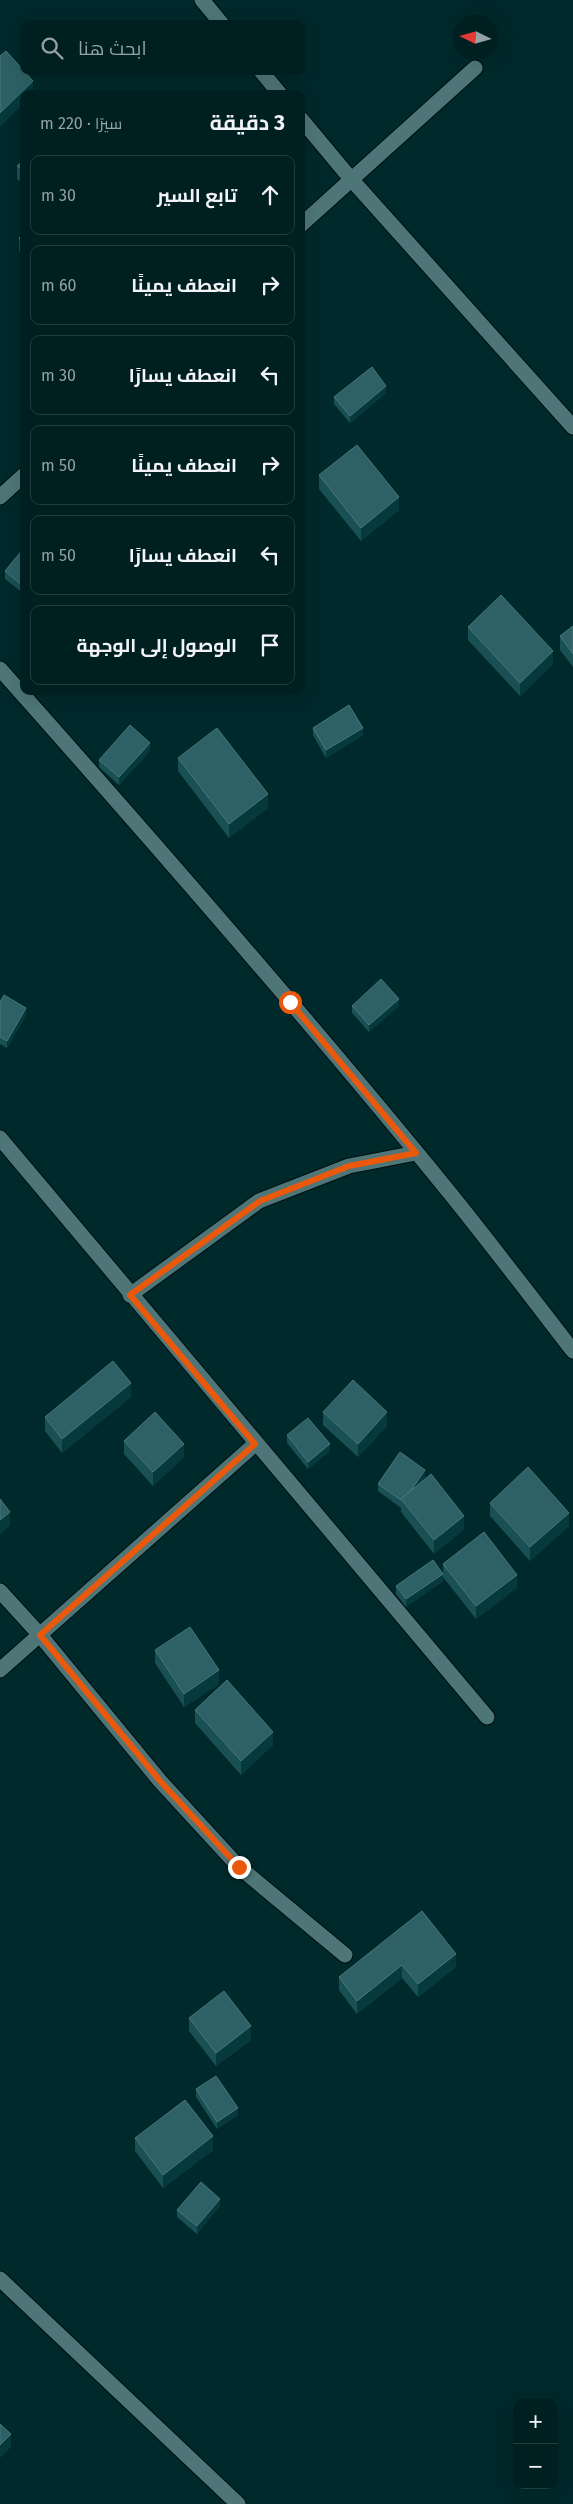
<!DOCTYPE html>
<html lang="ar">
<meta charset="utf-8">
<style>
:root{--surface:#001f20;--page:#0e2c2d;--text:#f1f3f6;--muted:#95a2a5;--line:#223d3e}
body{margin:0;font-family:"Fira Sans",Cairo,sans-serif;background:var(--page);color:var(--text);direction:rtl}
.controls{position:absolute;right:15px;bottom:15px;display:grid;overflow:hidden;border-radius:10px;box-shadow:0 5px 20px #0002}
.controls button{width:45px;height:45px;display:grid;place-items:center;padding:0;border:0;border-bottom:1px solid var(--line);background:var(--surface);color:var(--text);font:25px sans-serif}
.compass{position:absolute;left:453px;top:15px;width:45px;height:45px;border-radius:50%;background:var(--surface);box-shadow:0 5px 20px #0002;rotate:275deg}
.stop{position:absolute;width:15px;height:15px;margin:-11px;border:4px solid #ea580c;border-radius:50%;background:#fff}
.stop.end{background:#ea580c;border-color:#fff;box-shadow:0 1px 5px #0008}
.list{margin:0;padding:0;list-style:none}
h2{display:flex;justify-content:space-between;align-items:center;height:65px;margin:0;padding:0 20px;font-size:21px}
h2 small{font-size:16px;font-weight:400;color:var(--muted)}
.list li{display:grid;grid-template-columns:32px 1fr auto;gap:15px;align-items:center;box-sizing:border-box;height:80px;margin:0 10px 10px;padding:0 10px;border:1px solid var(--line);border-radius:10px}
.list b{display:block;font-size:19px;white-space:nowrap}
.list em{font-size:16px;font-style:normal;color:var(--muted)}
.icon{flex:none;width:28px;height:28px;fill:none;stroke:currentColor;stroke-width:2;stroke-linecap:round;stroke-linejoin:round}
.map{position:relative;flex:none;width:573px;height:2504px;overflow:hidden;direction:ltr}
.search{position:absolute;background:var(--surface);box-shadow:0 5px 20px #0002;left:20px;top:20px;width:285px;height:55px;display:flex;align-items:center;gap:12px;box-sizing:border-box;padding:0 18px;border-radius:10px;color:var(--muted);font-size:19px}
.panel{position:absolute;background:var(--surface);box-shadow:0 5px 20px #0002;left:20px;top:90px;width:285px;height:605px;border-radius:10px;direction:rtl}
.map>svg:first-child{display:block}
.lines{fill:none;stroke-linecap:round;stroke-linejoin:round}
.minor-casing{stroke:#000f11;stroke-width:17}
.minor{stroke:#4e7678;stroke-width:15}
.wall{fill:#185054}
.shaded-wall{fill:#05393c}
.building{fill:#2d6165;stroke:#48777a}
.route{stroke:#ea580c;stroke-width:6}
</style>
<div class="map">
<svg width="573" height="2504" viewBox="0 0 573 2504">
<rect width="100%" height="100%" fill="#00292b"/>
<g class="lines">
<g class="minor-casing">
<g id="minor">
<polyline points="202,0 222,24"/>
<polyline points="261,71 280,94"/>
<polyline points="301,119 351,179 573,427"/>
<polyline points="301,225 475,68"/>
<polyline points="0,497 24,475"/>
<path d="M0 669C153 841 304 1014 449 1192 491 1244 532 1298 573 1351"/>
<polyline points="0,1138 487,1717"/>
<polyline points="130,1295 259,1201 349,1166 416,1153"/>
<polyline points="0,1591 40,1635 160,1781 239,1867 345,1955"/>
<polyline points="0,1670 255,1444"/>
<polyline points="0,2279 238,2504"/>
</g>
</g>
<use href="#minor" class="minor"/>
</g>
<g class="wall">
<polygon points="24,160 24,184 17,179 17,166"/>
<polygon points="24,233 24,257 19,251 19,238"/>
<polygon points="386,393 350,423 334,404 334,397"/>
<polygon points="319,475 399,510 361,541 319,489"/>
<polygon points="24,548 24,594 5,579 5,571"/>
<polygon points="573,626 573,667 560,650 560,636"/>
<polygon points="468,627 553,664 520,696 468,640"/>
<polygon points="313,728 363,735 326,758 313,735"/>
<polygon points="150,751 119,785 99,767 99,760"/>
<polygon points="178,758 268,808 229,838 178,771"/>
<polygon points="0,1002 26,1015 7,1048 0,1044"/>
<polygon points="352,1006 399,1006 369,1032 352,1013"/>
<polygon points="131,1397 62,1453 45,1431 45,1417"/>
<polygon points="323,1412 387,1426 358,1457 323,1425"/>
<polygon points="287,1435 330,1451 308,1469 287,1443"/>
<polygon points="124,1441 184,1457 153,1486 124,1454"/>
<polygon points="425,1477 423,1480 464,1529 434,1554 401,1512 401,1508 378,1491 378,1484"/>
<polygon points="490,1503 569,1526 530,1561 490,1516"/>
<polygon points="443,1564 517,1588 476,1619 443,1577"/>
<polygon points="443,1581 406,1607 396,1594 396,1586"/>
<polygon points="155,1650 219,1684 184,1707 155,1663"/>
<polygon points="195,1710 273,1745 241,1775 195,1723"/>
<polygon points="422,1911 456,1967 418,1997 402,1978 357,2014 339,1990 339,1977"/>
<polygon points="189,2018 251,2040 216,2066 189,2031"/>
<polygon points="196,2089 238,2115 217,2129 196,2097"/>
<polygon points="135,2138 213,2150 163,2188 135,2151"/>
<polygon points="220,2206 197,2234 177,2217 177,2210"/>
</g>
<g class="shaded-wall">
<polygon points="33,81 33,94 24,94 24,103 0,127 0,113"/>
<polygon points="386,386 386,393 350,423 350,416"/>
<polygon points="399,497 399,510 361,541 361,528"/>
<polygon points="553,651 553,664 520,696 520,683"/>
<polygon points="363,728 363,735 326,758 326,750"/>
<polygon points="150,743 150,751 119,785 119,777"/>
<polygon points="268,794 268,808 229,838 229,824"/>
<polygon points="399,999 399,1006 369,1032 369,1025"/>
<polygon points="26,1008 26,1015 7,1048 7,1041"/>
<polygon points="131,1383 131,1397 62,1453 62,1439"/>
<polygon points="387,1412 387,1426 358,1457 358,1444"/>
<polygon points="184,1444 184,1457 153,1486 153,1472"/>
<polygon points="330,1444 330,1451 308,1469 308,1462"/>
<polygon points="425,1470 425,1477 406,1506 404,1502"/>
<polygon points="10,1512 10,1526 0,1534 0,1520"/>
<polygon points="569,1513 569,1526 530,1561 530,1547"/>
<polygon points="464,1516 464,1529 434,1554 434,1540"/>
<polygon points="443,1574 443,1581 406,1607 406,1599"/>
<polygon points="517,1575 517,1588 476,1619 476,1606"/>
<polygon points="219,1670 219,1684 184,1707 184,1694"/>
<polygon points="273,1732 273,1745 241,1775 241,1761"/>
<polygon points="456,1954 456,1967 418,1997 418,1984"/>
<polygon points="402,1965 402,1978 357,2014 357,2001"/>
<polygon points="251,2026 251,2040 216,2066 216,2053"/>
<polygon points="238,2108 238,2115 217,2129 217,2122"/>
<polygon points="213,2136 213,2150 163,2188 163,2175"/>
<polygon points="220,2199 220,2206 197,2234 197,2226"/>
<polygon points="11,2434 11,2447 0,2458 0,2445"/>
</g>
<g class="building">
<polygon points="6,51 33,81 0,113 0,56"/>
<polygon points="24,160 24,170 17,166"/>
<polygon points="24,233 24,244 19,238"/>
<polygon points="372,367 386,386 350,416 334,397"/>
<polygon points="357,445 399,497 361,528 319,475"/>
<polygon points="24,548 24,587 5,571"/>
<polygon points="501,595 553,651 520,683 468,627"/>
<polygon points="573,626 573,654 560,636"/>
<polygon points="349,705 363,728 326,750 313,728"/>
<polygon points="130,725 150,743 119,777 99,760"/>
<polygon points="217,728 268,794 229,824 178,758"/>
<polygon points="381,979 399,999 369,1025 352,1006"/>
<polygon points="4,995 26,1008 7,1041 0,1037 0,1002"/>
<polygon points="113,1361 131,1383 62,1439 45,1417"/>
<polygon points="353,1380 387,1412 358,1444 323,1412"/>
<polygon points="155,1412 184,1444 153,1472 124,1441"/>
<polygon points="308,1418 330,1444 308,1462 287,1435"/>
<polygon points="400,1452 425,1470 412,1489 401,1499 401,1500 378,1484"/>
<polygon points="528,1467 569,1513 530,1547 490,1503"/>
<polygon points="431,1474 464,1516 434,1540 401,1499"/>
<polygon points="0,1499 10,1512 0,1520"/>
<polygon points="484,1532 517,1575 476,1606 443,1564"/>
<polygon points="433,1560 443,1574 406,1599 396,1586"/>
<polygon points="190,1627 219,1670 184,1694 155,1650"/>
<polygon points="227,1680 273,1732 241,1761 195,1710"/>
<polygon points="422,1911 456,1954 418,1984 402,1965 357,2001 339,1977"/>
<polygon points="224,1991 251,2026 216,2053 189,2018"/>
<polygon points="216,2076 238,2108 217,2122 196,2089"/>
<polygon points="185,2100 213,2136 163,2175 135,2138"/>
<polygon points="201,2182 220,2199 197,2226 177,2210"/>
<polygon points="0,2424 11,2434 0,2445"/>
</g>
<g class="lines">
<polyline class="route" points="239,1867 160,1781 40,1635 255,1444 130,1295 260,1201 349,1166 416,1153 290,1002"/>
</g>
</svg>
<div class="controls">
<button>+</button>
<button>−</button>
</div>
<svg class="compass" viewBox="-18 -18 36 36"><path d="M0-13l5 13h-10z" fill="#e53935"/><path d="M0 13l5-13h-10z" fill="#95a2a5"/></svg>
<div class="stop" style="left:290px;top:1002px"></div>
<div class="stop end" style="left:239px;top:1867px"></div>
<div class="search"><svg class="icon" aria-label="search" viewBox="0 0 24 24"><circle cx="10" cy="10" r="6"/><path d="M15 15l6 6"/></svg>ابحث هنا</div>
<section class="panel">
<h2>3 دقيقة<small>سيرًا · 220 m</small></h2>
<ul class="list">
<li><svg class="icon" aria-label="ahead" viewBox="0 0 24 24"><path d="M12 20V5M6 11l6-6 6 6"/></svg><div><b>تابع السير</b></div><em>30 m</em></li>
<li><svg class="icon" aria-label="right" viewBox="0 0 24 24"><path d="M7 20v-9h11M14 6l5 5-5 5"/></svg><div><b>انعطف يمينًا</b></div><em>60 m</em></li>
<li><svg class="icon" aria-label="left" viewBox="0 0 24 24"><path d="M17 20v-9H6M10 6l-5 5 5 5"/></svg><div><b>انعطف يسارًا</b></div><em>30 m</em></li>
<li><svg class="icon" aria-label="right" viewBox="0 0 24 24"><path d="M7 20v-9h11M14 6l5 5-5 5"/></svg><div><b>انعطف يمينًا</b></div><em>50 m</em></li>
<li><svg class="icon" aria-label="left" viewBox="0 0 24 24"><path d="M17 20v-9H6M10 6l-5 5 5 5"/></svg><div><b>انعطف يسارًا</b></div><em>50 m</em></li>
<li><svg class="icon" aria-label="arrive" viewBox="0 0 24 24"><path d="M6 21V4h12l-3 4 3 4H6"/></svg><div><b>الوصول إلى الوجهة</b></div></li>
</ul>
</section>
</div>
